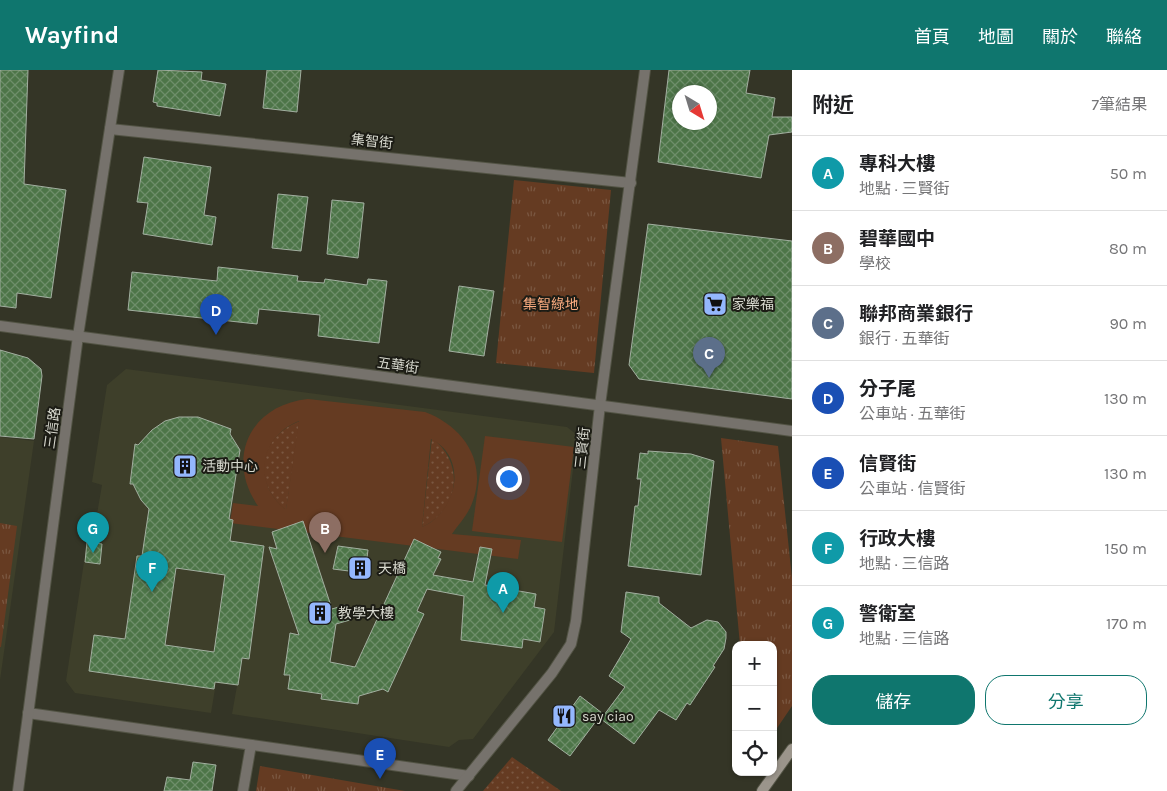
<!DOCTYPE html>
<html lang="zh-TW">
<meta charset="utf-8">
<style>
:root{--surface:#fff;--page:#f2f2f2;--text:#202124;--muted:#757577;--line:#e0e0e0;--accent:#0f766e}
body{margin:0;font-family:Karla,"Noto Sans TC",sans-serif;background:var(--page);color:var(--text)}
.controls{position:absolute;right:15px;bottom:15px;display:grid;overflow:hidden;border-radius:10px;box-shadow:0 1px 4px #0004}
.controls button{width:45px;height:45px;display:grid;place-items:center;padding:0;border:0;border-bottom:1px solid var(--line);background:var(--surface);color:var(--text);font:25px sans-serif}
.compass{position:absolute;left:672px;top:15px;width:45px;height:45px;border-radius:50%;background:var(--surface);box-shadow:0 1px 4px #0004;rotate:142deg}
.you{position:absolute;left:508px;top:408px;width:18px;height:18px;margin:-12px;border:4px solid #fff;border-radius:50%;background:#1a73e8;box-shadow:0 0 0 8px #1a73e833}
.badge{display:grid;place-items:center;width:32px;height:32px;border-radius:50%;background:var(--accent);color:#fff;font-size:16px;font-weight:700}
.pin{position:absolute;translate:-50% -41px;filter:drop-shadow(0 1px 2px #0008)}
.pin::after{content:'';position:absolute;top:26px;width:18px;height:15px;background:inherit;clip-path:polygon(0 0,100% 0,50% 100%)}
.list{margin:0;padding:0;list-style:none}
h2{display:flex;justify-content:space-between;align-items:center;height:65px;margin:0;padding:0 20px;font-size:21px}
h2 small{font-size:16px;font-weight:400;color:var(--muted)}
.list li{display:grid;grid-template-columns:32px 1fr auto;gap:15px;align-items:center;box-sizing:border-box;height:75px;padding:0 20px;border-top:1px solid var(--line)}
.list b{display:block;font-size:19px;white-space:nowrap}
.list p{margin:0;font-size:16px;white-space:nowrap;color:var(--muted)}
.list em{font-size:16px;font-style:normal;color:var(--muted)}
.actions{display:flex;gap:10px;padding:15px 20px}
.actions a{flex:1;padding:11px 0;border:1px solid var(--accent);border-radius:20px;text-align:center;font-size:18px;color:var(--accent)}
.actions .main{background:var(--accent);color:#fff}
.icon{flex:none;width:28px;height:28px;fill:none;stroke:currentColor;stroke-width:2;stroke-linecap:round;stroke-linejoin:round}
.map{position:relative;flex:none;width:792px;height:721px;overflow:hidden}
header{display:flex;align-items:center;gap:30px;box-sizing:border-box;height:70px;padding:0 25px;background:var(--accent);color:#fff}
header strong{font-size:24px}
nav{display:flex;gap:28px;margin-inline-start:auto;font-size:18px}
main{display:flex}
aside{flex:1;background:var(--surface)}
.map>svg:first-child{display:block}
.built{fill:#3e3f2a}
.grass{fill:url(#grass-dots)}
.park{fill:url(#park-tufts)}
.pitch{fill:#653b22;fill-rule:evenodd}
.building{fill:url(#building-cross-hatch);stroke:#a2afa0;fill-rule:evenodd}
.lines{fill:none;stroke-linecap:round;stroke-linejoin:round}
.pedestrian-casing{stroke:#525344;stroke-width:12}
.minor-casing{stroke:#525344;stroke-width:12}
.tertiary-casing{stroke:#525344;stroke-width:12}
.secondary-casing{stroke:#525344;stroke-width:12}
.pedestrian{stroke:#76726c;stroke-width:10}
.minor{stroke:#76726c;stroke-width:10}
.tertiary{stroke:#76726c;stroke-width:10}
.secondary{stroke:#9b958b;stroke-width:10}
.labels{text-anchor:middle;stroke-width:4;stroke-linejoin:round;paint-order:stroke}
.street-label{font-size:14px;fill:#d8d9cf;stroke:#1c1c15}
.park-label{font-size:14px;fill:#fdad81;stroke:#1c1c15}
.poi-label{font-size:14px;fill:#d8d9cf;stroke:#1c1c15;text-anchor:start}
</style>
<header>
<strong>Wayfind</strong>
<nav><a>首頁</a><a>地圖</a><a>關於</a><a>聯絡</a></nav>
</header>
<main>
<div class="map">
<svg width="792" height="721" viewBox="0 0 792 721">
<defs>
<pattern id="grass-dots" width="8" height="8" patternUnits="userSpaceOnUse" patternTransform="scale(1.25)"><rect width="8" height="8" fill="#653b22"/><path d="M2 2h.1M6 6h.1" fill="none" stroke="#7a5741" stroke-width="1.8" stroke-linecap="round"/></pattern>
<pattern id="park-tufts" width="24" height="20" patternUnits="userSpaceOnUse" patternTransform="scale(1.25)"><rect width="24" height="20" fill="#653b22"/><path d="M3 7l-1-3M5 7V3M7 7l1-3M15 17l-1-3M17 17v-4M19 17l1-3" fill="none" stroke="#7a5741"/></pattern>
<pattern id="building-cross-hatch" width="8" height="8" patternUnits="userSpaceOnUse" patternTransform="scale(1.25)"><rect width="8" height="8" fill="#4d7548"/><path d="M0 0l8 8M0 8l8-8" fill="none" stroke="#6e8e6a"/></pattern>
</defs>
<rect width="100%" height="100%" fill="#343526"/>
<g class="built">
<polygon points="126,299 567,357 577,365 554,562 473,669 459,670 449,677 232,644 237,616 216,613 211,643 75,623 66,611 87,472 92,473 102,415 92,412 107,315"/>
<polygon points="0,367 34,371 0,610"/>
</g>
<g class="grass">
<path d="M300 351 286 440C251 412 258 367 300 351Z"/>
<path d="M432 368C465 393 460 440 422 457Z"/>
<polygon points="512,687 561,721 483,721"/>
</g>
<g class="park">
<polygon points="514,110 611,120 594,303 496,293"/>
<polygon points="721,368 778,376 792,508 792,636 773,664 773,575 740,575"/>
<polygon points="0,453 17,456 1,577 0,577"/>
<polygon points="260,696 405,721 256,721"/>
</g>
<g class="pitch">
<path d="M308 329 425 342C465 357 490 395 470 438 465 448 458 455 452 464L521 470 518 489 230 453 233 433 258 436C225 388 250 335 308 329ZM299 351 286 439H285C252 413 260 366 299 351ZM431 369C469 388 457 442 422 457Z"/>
<polygon points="485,366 574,377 562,472 472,461"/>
</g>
<g class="building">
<polygon points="0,0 28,0 24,114 66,120 51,228 17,223 16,238 0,236"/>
<polygon points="158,0 202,2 201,10 226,14 220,46 157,36 157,33 153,32"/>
<polygon points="267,0 301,0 297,42 263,38"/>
<path d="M669 0H750L746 23 775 28 772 47H792V62L769 65 761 108 658 92ZM680 22H710V52H680Z"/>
<polygon points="144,87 211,97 204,145 216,147 212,175 143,164 148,133 137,132"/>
<polygon points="278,124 308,127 301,181 272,178"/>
<polygon points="332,130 364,133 358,188 327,184"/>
<polygon points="648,154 792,171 792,329 639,309 629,295"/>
<polygon points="218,197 298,206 297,211 324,213 325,209 367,215 368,209 387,211 379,273 318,266 320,245 259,239 257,254 128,240 132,202 217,211"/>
<polygon points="459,216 494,221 484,286 449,281"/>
<polygon points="0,280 28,288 41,299 42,306 34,369 0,366"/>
<path d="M179 347H198L231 359 230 364 240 380 229 449 233 450 230 471 264 476 249 589 242 588 238 615 215 612 214 619 89 601 94 565 125 569 137 486H142L149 439 141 430 133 414H130L135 374 138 375 152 360 165 351ZM176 498 225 505 214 582 165 575Z"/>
<polygon points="648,381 691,384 714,391 701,505 628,496 635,436 638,436 641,409 637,409 640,383 648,384"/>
<polygon points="303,451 332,539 345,535 350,550 336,554 330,592 355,597 414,469 441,482 438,488 441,489 433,505 473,512 480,477 492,479 485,515 536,524 534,537 545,539 540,572 523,569 522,578 461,570 464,526 427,519 417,541 424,544 388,622 383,619 359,626 358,634 321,629 322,624 288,619 290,605 284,605 290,563 299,565 269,477 277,479 272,462"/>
<polygon points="87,472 102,474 100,494 85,492"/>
<polygon points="338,476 368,480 365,503 333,499"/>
<polygon points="626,522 659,527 659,533 691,558 707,550 718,552 726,562 726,568 724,579 713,596 715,597 690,635 687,633 676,650 659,640 634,674 601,649 625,617 609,606 631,569 621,562"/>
<polygon points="580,626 602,643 570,686 548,670"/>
<polygon points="193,692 216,695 212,721 164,721 167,707 190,710"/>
</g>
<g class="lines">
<g class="pedestrian-casing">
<polyline id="pedestrian" points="243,721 251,675"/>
</g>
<g class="minor-casing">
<g id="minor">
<polyline points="110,59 631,113"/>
<polyline points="28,643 469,706"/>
<polyline points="18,721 78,266 119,0"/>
<polyline points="456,721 552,603 571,574 576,551 600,335 645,0"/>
</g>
</g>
<g class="tertiary-casing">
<polyline id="tertiary" points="0,256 792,361"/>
</g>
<g class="secondary-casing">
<polyline id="secondary" points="762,721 792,679"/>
</g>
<use href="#pedestrian" class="pedestrian"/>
<use href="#minor" class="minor"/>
<use href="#tertiary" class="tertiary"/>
<use href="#secondary" class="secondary"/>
</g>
<defs>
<g id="supermarket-square" transform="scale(1.25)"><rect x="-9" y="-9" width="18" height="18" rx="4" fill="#94b7fd" stroke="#1c1c15"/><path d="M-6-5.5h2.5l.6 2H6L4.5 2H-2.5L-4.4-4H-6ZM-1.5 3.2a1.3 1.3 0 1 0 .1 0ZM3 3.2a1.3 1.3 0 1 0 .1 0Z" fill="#111"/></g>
<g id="building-square" transform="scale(1.25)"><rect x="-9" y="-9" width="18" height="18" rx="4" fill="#94b7fd" stroke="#1c1c15"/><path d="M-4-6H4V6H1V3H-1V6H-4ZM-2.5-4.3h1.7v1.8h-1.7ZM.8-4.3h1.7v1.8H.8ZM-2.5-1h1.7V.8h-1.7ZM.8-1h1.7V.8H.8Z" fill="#111"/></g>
<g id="restaurant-square" transform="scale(1.25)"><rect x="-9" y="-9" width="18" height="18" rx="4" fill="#94b7fd" stroke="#1c1c15"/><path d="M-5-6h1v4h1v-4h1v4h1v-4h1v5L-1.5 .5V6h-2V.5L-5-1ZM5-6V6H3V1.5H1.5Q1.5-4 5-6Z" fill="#111"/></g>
</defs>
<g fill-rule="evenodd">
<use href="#supermarket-square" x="715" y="234"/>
<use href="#building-square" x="185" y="396"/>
<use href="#building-square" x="360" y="498"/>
<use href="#building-square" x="320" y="543"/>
<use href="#restaurant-square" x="564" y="646"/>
</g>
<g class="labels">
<g class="street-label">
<text transform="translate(372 71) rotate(6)" y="5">集智街</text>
<text transform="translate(398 295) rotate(8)" y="5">五華街</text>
<text transform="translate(52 358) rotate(-82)" y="5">三信路</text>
<text transform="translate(582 378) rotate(-84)" y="5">三賢街</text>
</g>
<g class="park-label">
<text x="551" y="239">集智綠地</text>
</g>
<g class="poi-label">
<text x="732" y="239">家樂福</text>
<text x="202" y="401">活動中心</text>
<text x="378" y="503">天橋</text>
<text x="338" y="548">教學大樓</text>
<text x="582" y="651">say ciao</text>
</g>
</g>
</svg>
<div class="controls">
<button>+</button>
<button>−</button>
<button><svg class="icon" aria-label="locate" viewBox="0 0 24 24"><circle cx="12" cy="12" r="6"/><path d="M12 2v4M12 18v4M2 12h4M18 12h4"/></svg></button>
</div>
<svg class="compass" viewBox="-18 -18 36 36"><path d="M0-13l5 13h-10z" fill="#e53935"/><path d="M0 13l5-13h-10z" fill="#757577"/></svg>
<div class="you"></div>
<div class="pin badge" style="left:503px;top:543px;background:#0f9aa8">A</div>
<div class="pin badge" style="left:325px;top:483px;background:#8d6e63">B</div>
<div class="pin badge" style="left:709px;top:308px;background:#5c6f8a">C</div>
<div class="pin badge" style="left:216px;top:265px;background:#1a4fb4">D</div>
<div class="pin badge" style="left:380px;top:709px;background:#1a4fb4">E</div>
<div class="pin badge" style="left:152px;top:522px;background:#0f9aa8">F</div>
<div class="pin badge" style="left:93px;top:483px;background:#0f9aa8">G</div>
</div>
<aside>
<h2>附近<small>7筆結果</small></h2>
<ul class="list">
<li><span class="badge" style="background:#0f9aa8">A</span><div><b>專科大樓</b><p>地點 · 三賢街</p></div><em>50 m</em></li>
<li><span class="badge" style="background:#8d6e63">B</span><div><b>碧華國中</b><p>學校</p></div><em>80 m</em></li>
<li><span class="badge" style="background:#5c6f8a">C</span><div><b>聯邦商業銀行</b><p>銀行 · 五華街</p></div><em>90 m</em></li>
<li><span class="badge" style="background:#1a4fb4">D</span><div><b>分子尾</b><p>公車站 · 五華街</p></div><em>130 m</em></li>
<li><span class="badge" style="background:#1a4fb4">E</span><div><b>信賢街</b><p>公車站 · 信賢街</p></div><em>130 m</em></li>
<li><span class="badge" style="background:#0f9aa8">F</span><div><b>行政大樓</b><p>地點 · 三信路</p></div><em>150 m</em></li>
<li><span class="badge" style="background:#0f9aa8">G</span><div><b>警衛室</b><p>地點 · 三信路</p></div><em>170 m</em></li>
</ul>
<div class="actions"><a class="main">儲存</a><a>分享</a></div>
</aside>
</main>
